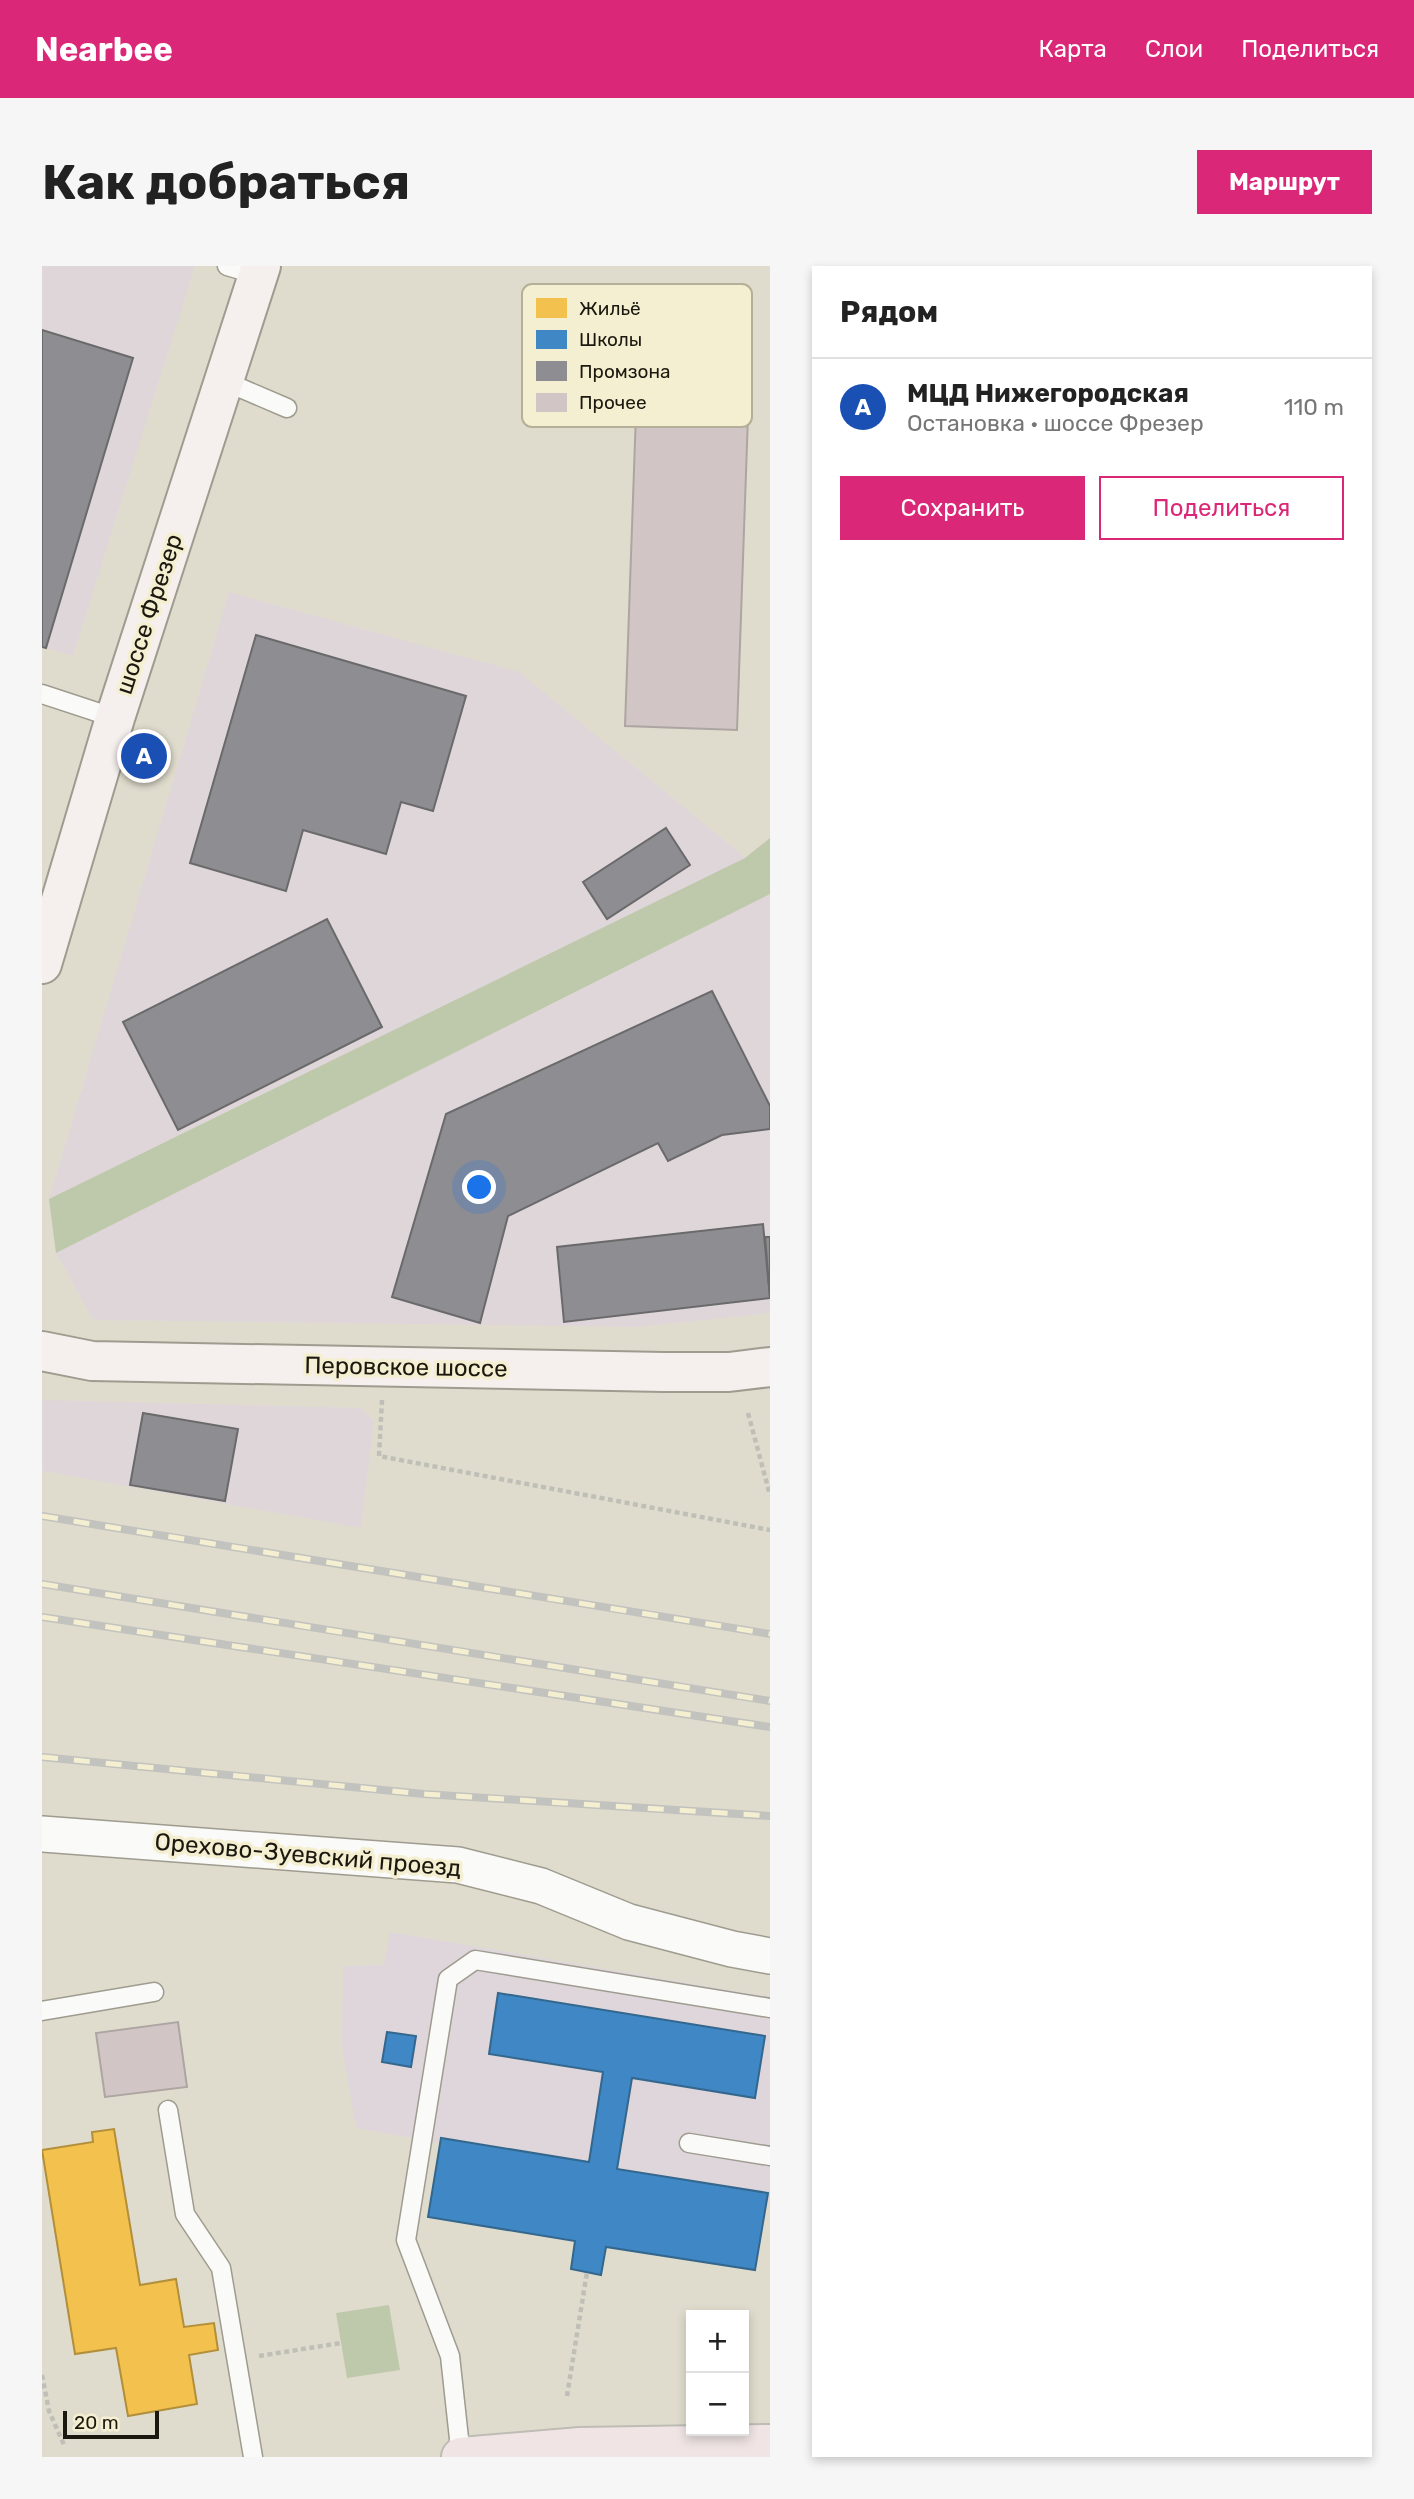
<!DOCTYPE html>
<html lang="ru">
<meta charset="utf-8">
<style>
:root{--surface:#fff;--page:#f6f6f6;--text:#222;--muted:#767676;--line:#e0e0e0;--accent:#db2777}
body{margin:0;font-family:Rubik,sans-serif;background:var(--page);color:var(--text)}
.controls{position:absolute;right:21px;bottom:21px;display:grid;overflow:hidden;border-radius:0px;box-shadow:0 4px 10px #0003}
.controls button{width:63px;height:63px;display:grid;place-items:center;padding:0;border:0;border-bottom:2px solid var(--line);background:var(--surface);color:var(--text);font:35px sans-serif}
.scale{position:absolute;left:21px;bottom:18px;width:96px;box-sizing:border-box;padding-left:7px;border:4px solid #1b190f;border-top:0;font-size:19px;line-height:24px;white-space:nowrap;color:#1b190f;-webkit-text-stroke:5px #f5efd2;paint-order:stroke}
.you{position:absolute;left:438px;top:922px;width:24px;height:24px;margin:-18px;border:5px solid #fff;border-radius:50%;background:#1a73e8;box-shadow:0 0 0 10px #1a73e833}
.badge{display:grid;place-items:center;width:46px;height:46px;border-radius:50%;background:var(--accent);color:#fff;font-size:23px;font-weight:700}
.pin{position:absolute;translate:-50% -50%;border:4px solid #fff;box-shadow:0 2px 7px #0006}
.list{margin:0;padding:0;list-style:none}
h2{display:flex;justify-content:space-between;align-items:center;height:91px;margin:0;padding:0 28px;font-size:30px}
h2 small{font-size:23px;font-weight:400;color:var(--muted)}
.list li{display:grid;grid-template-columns:46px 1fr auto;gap:21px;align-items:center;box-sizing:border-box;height:98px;padding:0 28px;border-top:2px solid var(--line)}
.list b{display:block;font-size:26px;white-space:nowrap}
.list p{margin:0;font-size:23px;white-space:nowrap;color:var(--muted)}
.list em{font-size:23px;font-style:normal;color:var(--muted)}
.actions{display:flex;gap:14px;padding:21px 28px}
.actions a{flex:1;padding:16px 0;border:2px solid var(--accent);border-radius:0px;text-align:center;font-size:24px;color:var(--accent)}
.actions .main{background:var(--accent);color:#fff}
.map{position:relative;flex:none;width:728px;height:2191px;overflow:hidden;border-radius:0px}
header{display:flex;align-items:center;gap:42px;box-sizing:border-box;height:98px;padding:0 35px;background:var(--accent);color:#fff}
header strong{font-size:33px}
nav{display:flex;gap:38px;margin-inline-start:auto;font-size:24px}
.intro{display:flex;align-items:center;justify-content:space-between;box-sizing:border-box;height:168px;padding:0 42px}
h1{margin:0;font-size:49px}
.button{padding:18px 32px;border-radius:0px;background:var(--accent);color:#fff;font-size:24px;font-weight:700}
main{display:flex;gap:42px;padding:0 42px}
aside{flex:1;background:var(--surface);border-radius:0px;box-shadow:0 4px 10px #0003}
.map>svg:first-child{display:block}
.industrial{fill:#dfd6da}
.education{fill:#ded6db}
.green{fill:#bec8ab}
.homes{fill:#f2c14e;stroke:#b28f3b;stroke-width:2}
.schools{fill:#3f88c5;stroke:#34678e;stroke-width:2}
.industry{fill:#8d8d92;stroke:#6b6a6b;stroke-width:2}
.building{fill:#d2c5c5;stroke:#aca5a1;stroke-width:2}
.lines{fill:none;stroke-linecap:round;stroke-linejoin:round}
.lane-casing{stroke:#9e9b8f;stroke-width:21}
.street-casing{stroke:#9e9b8f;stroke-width:38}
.secondary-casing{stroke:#9e9b8f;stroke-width:42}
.primary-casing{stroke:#bebcb4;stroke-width:42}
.path{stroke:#bfbfb8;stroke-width:4.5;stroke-dasharray:5 3.5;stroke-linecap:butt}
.lane{stroke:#fafaf8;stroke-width:18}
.street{stroke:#fafaf8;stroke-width:35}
.secondary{stroke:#f5f0ee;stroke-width:38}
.primary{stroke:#f0e5e4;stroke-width:38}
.rail-casing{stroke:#c2c2be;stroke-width:8}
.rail{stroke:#f5efd2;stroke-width:5;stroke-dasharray:16;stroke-linecap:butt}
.labels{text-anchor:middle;stroke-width:7;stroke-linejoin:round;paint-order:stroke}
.street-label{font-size:24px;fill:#1b190f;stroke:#f5efd2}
.key{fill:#f5efd2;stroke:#b4af98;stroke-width:2}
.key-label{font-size:19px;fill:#1b190f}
</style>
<header>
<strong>Nearbee</strong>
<nav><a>Карта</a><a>Слои</a><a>Поделиться</a></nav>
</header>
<div class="intro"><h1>Как добраться</h1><a class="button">Маршрут</a></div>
<main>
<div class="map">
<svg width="728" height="2191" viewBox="0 0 728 2191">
<rect width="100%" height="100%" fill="#e0dccd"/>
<g class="industrial">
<polygon points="0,0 153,0 31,390 0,381"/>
<polygon points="187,326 477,406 704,592 7,933"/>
<polygon points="728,628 728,1047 596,1061 51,1054 14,987"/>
<polygon points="0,1134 319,1142 332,1155 319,1262 0,1205"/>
</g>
<polygon class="education" points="348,1666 728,1731 728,1936 724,1936 713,2004 564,1981 559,2009 529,2003 532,1975 386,1951 398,1877 314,1862 300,1780 301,1700 342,1699"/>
<g class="green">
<polygon points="728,572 728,628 14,987 7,933 703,592"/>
<polygon points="347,2039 358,2104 305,2112 294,2047"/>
</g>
<polygon class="homes" points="72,1863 98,2019 134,2013 142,2061 172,2057 176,2084 147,2089 155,2138 86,2150 74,2082 33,2088 0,1884 51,1876 50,1866"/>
<g class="schools">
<polygon points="456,1727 723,1770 713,1832 590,1812 575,1903 726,1927 713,2004 564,1981 559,2009 529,2003 533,1975 386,1951 399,1872 547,1896 561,1806 447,1788"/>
<polygon points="345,1766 374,1770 369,1801 340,1796"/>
</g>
<g class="industry">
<polygon points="0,64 91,92 4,382 0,381"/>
<polygon points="214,369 424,430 391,545 359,536 344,588 261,564 244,625 148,597"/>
<polygon points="624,562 648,599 565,653 541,616"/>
<polygon points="285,653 340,761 136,864 81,756"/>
<polygon points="670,725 728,840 728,863 680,869 626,895 616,877 466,950 438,1057 350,1031 404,848"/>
<polygon points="721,958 728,1032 522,1056 515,981"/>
<polygon points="723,971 728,971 728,1032"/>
<polygon points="101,1147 196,1163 183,1235 88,1219"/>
</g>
<g class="building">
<polygon points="594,147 706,150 695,464 583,460"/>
<polygon points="136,1756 145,1821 63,1831 54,1767"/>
</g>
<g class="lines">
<g class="lane-casing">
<g id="lane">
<polyline points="185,0 216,9"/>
<polyline points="182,115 245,142"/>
<polyline points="0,428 73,452"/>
<polyline points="0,1745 112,1726"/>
<polyline points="126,1844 143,1948 179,2002 211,2191"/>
<polyline points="647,1877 728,1890"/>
<polyline points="419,2191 408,2090 364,1974 406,1713 433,1694 728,1742"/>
</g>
</g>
<g class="street-casing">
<polyline id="street" points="0,1568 416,1599 499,1620 587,1656 690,1683 728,1690"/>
</g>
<g class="secondary-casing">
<g id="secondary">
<polyline points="0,698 73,452 219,0"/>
<polyline points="0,1085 50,1095 622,1106 687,1106 728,1101"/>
</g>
</g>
<g class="primary-casing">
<polyline id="primary" points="419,2191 538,2181 728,2178"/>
</g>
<g class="path">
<polyline points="340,1134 337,1190 728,1264"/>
<polyline points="706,1147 728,1229"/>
<polyline points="217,2090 299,2077"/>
<polyline points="0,2109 7,2145 23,2181"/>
<polyline points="525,2130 545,2006"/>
</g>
<use href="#lane" class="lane"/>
<use href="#street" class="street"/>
<use href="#secondary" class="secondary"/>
<use href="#primary" class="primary"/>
<g class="rail-casing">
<g id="rail">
<polyline points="0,1250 728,1368"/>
<polyline points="0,1318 728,1435"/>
<polyline points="0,1351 728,1461"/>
<polyline points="0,1491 382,1528 728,1550"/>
</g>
</g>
<use href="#rail" class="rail"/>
</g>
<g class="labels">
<g class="street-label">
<text transform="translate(107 348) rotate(-72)" y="8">шоссе Фрезер</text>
<text transform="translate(364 1101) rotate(1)" y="8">Перовское шоссе</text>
<text transform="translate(266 1589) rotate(5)" y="8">Орехово-Зуевский проезд</text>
</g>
</g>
<rect x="480" y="18" width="230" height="143" rx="10" class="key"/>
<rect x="494" y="32" width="31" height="20" fill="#f2c14e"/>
<rect x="494" y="64" width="31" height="19" fill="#3f88c5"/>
<rect x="494" y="95" width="31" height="20" fill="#8d8d92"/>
<rect x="494" y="127" width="31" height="19" fill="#d2c5c5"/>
<g class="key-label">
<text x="537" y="49">Жильё</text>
<text x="537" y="80">Школы</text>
<text x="537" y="112">Промзона</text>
<text x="537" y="143">Прочее</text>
</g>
</svg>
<div class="controls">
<button>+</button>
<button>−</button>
</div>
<div class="scale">20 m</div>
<div class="you"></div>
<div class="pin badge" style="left:102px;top:490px;background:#1a4fb4">A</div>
</div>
<aside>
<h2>Рядом<small></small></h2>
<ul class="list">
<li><span class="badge" style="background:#1a4fb4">A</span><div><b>МЦД Нижегородская</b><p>Остановка · шоссе Фрезер</p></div><em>110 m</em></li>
</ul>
<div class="actions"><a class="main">Сохранить</a><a>Поделиться</a></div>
</aside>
</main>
